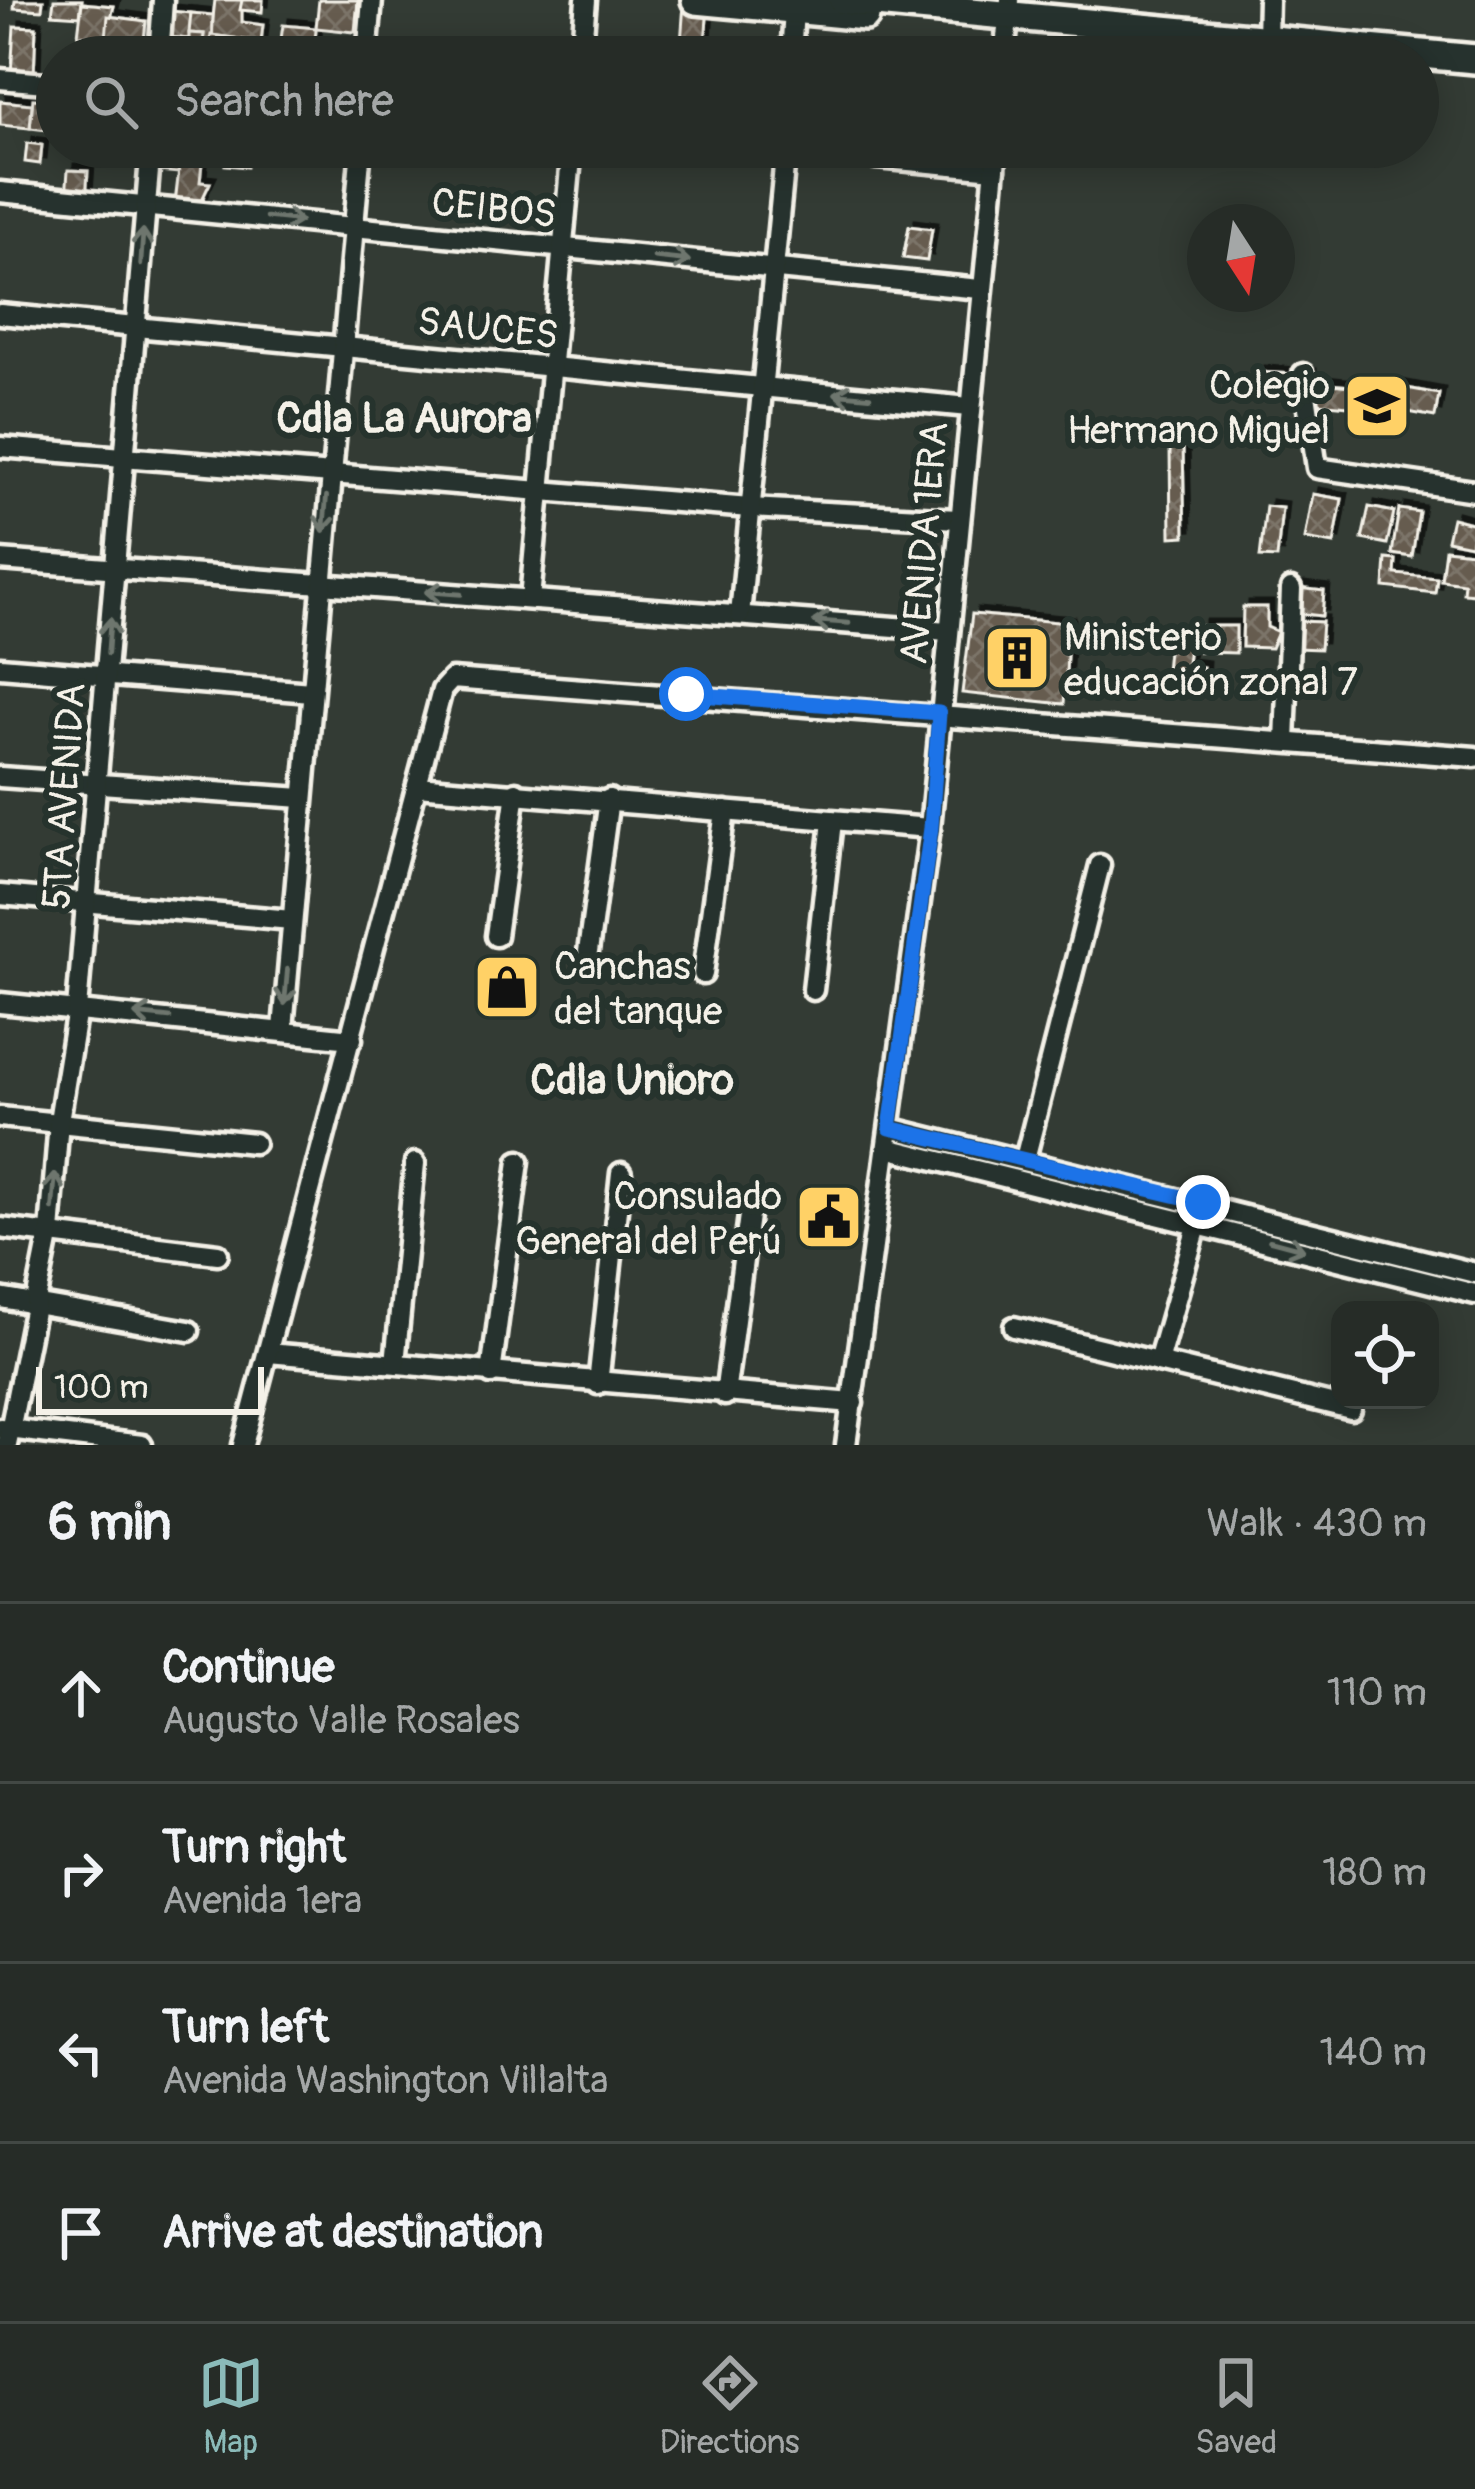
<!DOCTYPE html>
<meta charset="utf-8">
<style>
:root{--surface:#262c27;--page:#323833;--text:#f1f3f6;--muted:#a4a7a7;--line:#424844;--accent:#8bbbb9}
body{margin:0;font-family:Pangolin,sans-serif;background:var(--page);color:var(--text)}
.controls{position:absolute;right:36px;bottom:36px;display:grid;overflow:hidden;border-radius:24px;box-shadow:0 6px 30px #0003}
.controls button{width:108px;height:108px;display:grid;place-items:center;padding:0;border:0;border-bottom:3px solid var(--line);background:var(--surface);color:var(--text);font:60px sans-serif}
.compass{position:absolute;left:1187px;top:204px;width:108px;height:108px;border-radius:50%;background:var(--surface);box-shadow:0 6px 30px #0003;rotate:168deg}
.scale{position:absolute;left:36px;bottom:30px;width:228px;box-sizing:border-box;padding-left:12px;border:6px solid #f4f1e8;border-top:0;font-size:33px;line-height:42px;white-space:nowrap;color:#f4f1e8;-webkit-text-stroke:9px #26332d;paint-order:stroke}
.stop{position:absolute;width:36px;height:36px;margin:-27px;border:9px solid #1a73e8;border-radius:50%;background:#fff}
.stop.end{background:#1a73e8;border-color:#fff;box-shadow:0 3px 12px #0008}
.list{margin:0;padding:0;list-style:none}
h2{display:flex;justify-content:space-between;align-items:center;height:156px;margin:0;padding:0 48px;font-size:51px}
h2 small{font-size:39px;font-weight:400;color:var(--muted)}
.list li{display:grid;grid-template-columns:78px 1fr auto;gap:36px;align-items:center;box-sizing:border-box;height:180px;padding:0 48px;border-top:3px solid var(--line)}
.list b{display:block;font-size:45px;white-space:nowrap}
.list p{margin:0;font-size:39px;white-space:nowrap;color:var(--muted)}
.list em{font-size:39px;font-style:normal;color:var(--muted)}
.icon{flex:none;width:66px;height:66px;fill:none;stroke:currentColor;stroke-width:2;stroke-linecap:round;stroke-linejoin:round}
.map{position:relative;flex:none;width:1475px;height:1445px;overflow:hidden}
.search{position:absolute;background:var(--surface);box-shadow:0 6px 30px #0003;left:36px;right:36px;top:36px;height:132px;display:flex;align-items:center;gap:30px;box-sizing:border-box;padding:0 42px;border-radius:66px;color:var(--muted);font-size:45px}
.sheet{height:876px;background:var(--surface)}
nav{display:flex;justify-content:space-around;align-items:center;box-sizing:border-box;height:168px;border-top:3px solid var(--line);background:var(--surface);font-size:33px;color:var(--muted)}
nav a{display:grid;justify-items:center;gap:6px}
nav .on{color:var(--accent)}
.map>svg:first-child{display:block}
.building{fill:url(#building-cross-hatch);stroke:#f4f1e8;stroke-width:3;filter:url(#shadow)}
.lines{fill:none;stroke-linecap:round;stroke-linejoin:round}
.street-casing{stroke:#f4f1e8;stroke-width:27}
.secondary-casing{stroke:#f4f1e8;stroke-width:36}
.street{stroke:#26332d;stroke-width:18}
.secondary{stroke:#26332d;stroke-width:27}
.oneway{stroke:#6e766e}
.route{stroke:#1a73e8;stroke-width:15}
.labels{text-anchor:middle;stroke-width:12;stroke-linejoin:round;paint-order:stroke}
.street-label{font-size:39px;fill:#f4f1e8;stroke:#26332d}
.poi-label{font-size:39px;fill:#f4f1e8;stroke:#26332d;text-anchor:end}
.neighbourhood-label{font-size:42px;font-weight:bold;fill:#f4f1e8;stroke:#26332d}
</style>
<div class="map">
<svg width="1475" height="1445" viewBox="0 0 1475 1445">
<defs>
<pattern id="building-cross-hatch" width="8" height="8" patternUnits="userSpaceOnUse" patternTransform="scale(3)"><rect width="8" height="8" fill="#665c50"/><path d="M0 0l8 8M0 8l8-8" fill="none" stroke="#7c7469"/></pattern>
<filter id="shadow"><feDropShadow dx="6" dy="-6" stdDeviation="0" flood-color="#0009"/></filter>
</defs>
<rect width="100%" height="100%" fill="#333b34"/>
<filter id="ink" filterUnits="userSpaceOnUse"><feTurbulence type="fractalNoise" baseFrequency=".00833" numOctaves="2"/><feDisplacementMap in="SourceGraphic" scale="24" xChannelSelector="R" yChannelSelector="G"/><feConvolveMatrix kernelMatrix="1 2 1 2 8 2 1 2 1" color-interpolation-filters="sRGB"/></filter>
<g filter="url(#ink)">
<g class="building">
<polygon points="15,0 43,0 42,10 14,8"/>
<polygon points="54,0 82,0 80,16 52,14"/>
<polygon points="215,0 242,0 242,22 263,25 261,42 211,35"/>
<polygon points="242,0 263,0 262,12 240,10"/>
<polygon points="319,0 358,0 355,32 316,28"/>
<polygon points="82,3 114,6 106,38 78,35"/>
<polygon points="684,3 708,4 704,57 680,57"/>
<polygon points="171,11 191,13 189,39 168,37"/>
<polygon points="191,13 213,15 212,57 188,57 189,50 202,52 204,34 189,33"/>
<polygon points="108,16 146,21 144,40 106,38"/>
<polygon points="283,25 316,28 315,42 281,39"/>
<polygon points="14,26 36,27 34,75 11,75"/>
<polygon points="189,33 204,34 202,52 167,56 168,37 189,39"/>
<polygon points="211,35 235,38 233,57 209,49"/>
<polygon points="114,39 141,42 139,57 111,57"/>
<polygon points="33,99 57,101 55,131 30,128"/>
<polygon points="0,101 32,104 30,128 0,125"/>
<polygon points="27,143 42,145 40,164 25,162"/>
<polygon points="103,147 129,147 138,152 137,163 102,160"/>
<polygon points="227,147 249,147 247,167 225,165"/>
<polygon points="157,158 180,161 178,173 156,171"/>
<polygon points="180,161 202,163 200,182 210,183 199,206 175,203"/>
<polygon points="68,170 88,171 86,199 66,198"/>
<polygon points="909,226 932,229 927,261 903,258"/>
<polygon points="1259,372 1310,375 1309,391 1258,388"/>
<polygon points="1319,383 1372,388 1370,408 1317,403"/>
<polygon points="1396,386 1439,394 1435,417 1392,409"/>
<polygon points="1183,447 1185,536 1171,537 1170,448"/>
<polygon points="1313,494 1342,499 1334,544 1305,539"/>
<polygon points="1266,506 1282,508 1277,558 1260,557"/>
<polygon points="1369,507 1394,512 1387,544 1362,539"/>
<polygon points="1399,509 1419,512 1412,557 1392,554"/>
<polygon points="1452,518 1475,524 1471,545 1447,540"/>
<polygon points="1445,549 1472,552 1475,594 1463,593 1464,583 1441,580"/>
<polygon points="1386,559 1396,560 1395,574 1437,578 1435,593 1384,587"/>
<polygon points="1298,588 1324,591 1322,616 1295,613"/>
<polygon points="1243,607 1267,607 1267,627 1278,632 1271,648 1242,647"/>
<polygon points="972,614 1069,623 1064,704 962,693"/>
<polygon points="1298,621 1322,622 1320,649 1296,648"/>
<polygon points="1200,626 1236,626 1236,653 1200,652"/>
<polygon points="1170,630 1190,632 1187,665 1203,667 1202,685 1165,681"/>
<polygon points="811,1205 849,1210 847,1229 808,1223"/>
</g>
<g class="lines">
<g class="street-casing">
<g id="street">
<polyline points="1267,38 1268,0"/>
<polyline points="159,57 163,0"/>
<polyline points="367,57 372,0"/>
<polyline points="581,57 586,0"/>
<polyline points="791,57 794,9"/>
<polyline points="1004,57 1010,0"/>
<polyline points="0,79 57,84"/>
<polyline points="758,147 995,169"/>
<polyline points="0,192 980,289"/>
<polyline points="0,314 969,407"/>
<polyline points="1303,374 1317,468 1475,491"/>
<polyline points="0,447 750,508 958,519"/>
<polyline points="0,560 948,631"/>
<polyline points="530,599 572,147"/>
<polyline points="740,615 786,147"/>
<polyline points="0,667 311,692"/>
<polyline points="1285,742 1291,589"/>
<polyline points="0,777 302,798"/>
<polyline points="417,786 930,828"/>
<polyline points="0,895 292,920"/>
<polyline points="496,936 516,792"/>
<polyline points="588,952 609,799"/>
<polyline points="703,974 725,811"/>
<polyline points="813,990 832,821"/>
<polyline points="0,1003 352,1039"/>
<polyline points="283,1029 361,147"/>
<polyline points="0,1117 254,1143"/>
<polyline points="890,1128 1475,1273"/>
<polyline points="887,1148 1475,1294"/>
<polyline points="1025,1159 1100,865"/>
<polyline points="0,1228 218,1254"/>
<polyline points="0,1298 189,1331"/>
<polyline points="1014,1327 1351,1409"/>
<polyline points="268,1353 853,1403"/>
<polyline points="1158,1362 1201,1212"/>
<polyline points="395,1363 415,1163"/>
<polyline points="491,1374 519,1161"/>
<polyline points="598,1384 621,1173"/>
<polyline points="725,1395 750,1208"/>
<polyline points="0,1428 142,1445"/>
<polyline points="7,1445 50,1232 59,1121 77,1009 151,147"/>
<polyline points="243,1445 442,690 452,679 1475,757"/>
<polyline points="846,1445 930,828 997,147"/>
</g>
</g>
<g class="secondary-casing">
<g id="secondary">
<polyline points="696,0 865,16"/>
<polyline points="843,0 1475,59"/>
</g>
</g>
<use href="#street" class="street"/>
<use href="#secondary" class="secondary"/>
</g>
<defs><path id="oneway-shaft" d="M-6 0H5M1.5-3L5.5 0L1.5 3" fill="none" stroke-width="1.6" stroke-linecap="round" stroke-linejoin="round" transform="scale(3)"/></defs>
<g class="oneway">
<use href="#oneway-shaft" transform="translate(284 219) rotate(6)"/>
<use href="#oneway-shaft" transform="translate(142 247) rotate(-86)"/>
<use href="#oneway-shaft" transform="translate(672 259) rotate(6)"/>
<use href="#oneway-shaft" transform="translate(852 395) rotate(-175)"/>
<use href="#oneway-shaft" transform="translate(325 514) rotate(95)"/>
<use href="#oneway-shaft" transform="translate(443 593) rotate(-176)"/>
<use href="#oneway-shaft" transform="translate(831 622) rotate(-176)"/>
<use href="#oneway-shaft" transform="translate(109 636) rotate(-86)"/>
<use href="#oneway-shaft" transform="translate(286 987) rotate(95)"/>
<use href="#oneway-shaft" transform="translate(152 1016) rotate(-174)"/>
<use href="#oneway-shaft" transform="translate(54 1191) rotate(-85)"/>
<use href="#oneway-shaft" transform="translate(1287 1245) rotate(15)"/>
</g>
</g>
<g class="lines" filter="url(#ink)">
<polyline class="route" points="686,694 939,713 931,828 890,1128 1203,1202"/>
</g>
<defs>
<g id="university-square" transform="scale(3.45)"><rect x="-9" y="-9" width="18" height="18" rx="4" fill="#ffd166" stroke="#26332d"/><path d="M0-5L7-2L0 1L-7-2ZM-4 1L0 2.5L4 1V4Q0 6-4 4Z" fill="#111"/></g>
<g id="building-square" transform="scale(3.45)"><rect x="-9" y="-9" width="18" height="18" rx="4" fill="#ffd166" stroke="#26332d"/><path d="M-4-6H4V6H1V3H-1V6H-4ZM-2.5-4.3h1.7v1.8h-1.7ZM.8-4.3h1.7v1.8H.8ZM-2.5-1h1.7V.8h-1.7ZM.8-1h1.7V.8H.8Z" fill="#111"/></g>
<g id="shop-square" transform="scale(3.45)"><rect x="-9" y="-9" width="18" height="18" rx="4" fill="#ffd166" stroke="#26332d"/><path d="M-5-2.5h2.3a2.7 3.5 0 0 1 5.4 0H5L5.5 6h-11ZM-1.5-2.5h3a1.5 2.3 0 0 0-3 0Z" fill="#111"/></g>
<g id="civic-square" transform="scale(3.45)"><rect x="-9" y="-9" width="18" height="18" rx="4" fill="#ffd166" stroke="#26332d"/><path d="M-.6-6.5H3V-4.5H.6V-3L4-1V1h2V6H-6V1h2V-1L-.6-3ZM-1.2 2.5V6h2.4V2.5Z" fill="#111"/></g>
</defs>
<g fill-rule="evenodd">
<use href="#university-square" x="1377" y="406"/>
<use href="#building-square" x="1017" y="658"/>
<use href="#shop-square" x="507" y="987"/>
<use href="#civic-square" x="829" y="1217"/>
</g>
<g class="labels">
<g class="street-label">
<text transform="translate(494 207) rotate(6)" y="14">CEIBOS</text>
<text transform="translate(488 327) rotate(6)" y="14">SAUCES</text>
<text transform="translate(923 543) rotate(-85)" y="14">AVENIDA 1ERA</text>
<text transform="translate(63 796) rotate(-86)" y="14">5TA AVENIDA</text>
</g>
<g class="poi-label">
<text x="1330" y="398">Colegio<tspan x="1330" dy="45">Hermano Miguel</tspan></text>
<text x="1064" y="650" text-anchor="start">Ministerio<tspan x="1064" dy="45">educación zonal 7</tspan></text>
<text x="554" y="979" text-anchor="start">Canchas<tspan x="554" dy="45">del tanque</tspan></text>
<text x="782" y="1209">Consulado<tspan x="782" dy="45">General del Perú</tspan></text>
</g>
<g class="neighbourhood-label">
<text x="404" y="432">Cdla La Aurora</text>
<text x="632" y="1094">Cdla Unioro</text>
</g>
</g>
</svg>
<div class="controls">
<button><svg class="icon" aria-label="locate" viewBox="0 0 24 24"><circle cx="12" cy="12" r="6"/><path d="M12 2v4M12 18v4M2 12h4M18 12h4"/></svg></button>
</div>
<svg class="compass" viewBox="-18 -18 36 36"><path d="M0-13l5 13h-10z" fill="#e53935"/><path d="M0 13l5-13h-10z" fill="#a4a7a7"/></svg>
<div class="scale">100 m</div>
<div class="stop" style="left:686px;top:694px"></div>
<div class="stop end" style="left:1203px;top:1202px"></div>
<div class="search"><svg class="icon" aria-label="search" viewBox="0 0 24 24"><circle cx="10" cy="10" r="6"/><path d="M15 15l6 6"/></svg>Search here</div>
</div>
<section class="sheet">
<h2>6 min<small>Walk · 430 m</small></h2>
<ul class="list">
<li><svg class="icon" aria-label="ahead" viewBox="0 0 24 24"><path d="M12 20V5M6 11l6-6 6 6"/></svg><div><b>Continue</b><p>Augusto Valle Rosales</p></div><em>110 m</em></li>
<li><svg class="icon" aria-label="right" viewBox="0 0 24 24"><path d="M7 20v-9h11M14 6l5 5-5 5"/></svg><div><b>Turn right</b><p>Avenida 1era</p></div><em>180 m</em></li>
<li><svg class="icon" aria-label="left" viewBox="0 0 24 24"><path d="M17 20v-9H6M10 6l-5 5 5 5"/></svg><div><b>Turn left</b><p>Avenida Washington Villalta</p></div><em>140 m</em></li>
<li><svg class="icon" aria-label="arrive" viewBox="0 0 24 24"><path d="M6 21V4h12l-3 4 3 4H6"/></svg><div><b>Arrive at destination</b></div></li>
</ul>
</section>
<nav>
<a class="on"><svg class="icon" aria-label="map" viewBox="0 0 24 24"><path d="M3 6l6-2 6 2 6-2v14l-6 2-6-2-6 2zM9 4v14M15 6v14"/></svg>Map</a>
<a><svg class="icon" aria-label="directions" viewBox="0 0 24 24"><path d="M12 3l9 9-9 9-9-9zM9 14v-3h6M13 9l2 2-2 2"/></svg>Directions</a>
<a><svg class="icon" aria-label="saved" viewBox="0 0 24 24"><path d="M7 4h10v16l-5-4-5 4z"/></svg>Saved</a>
</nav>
